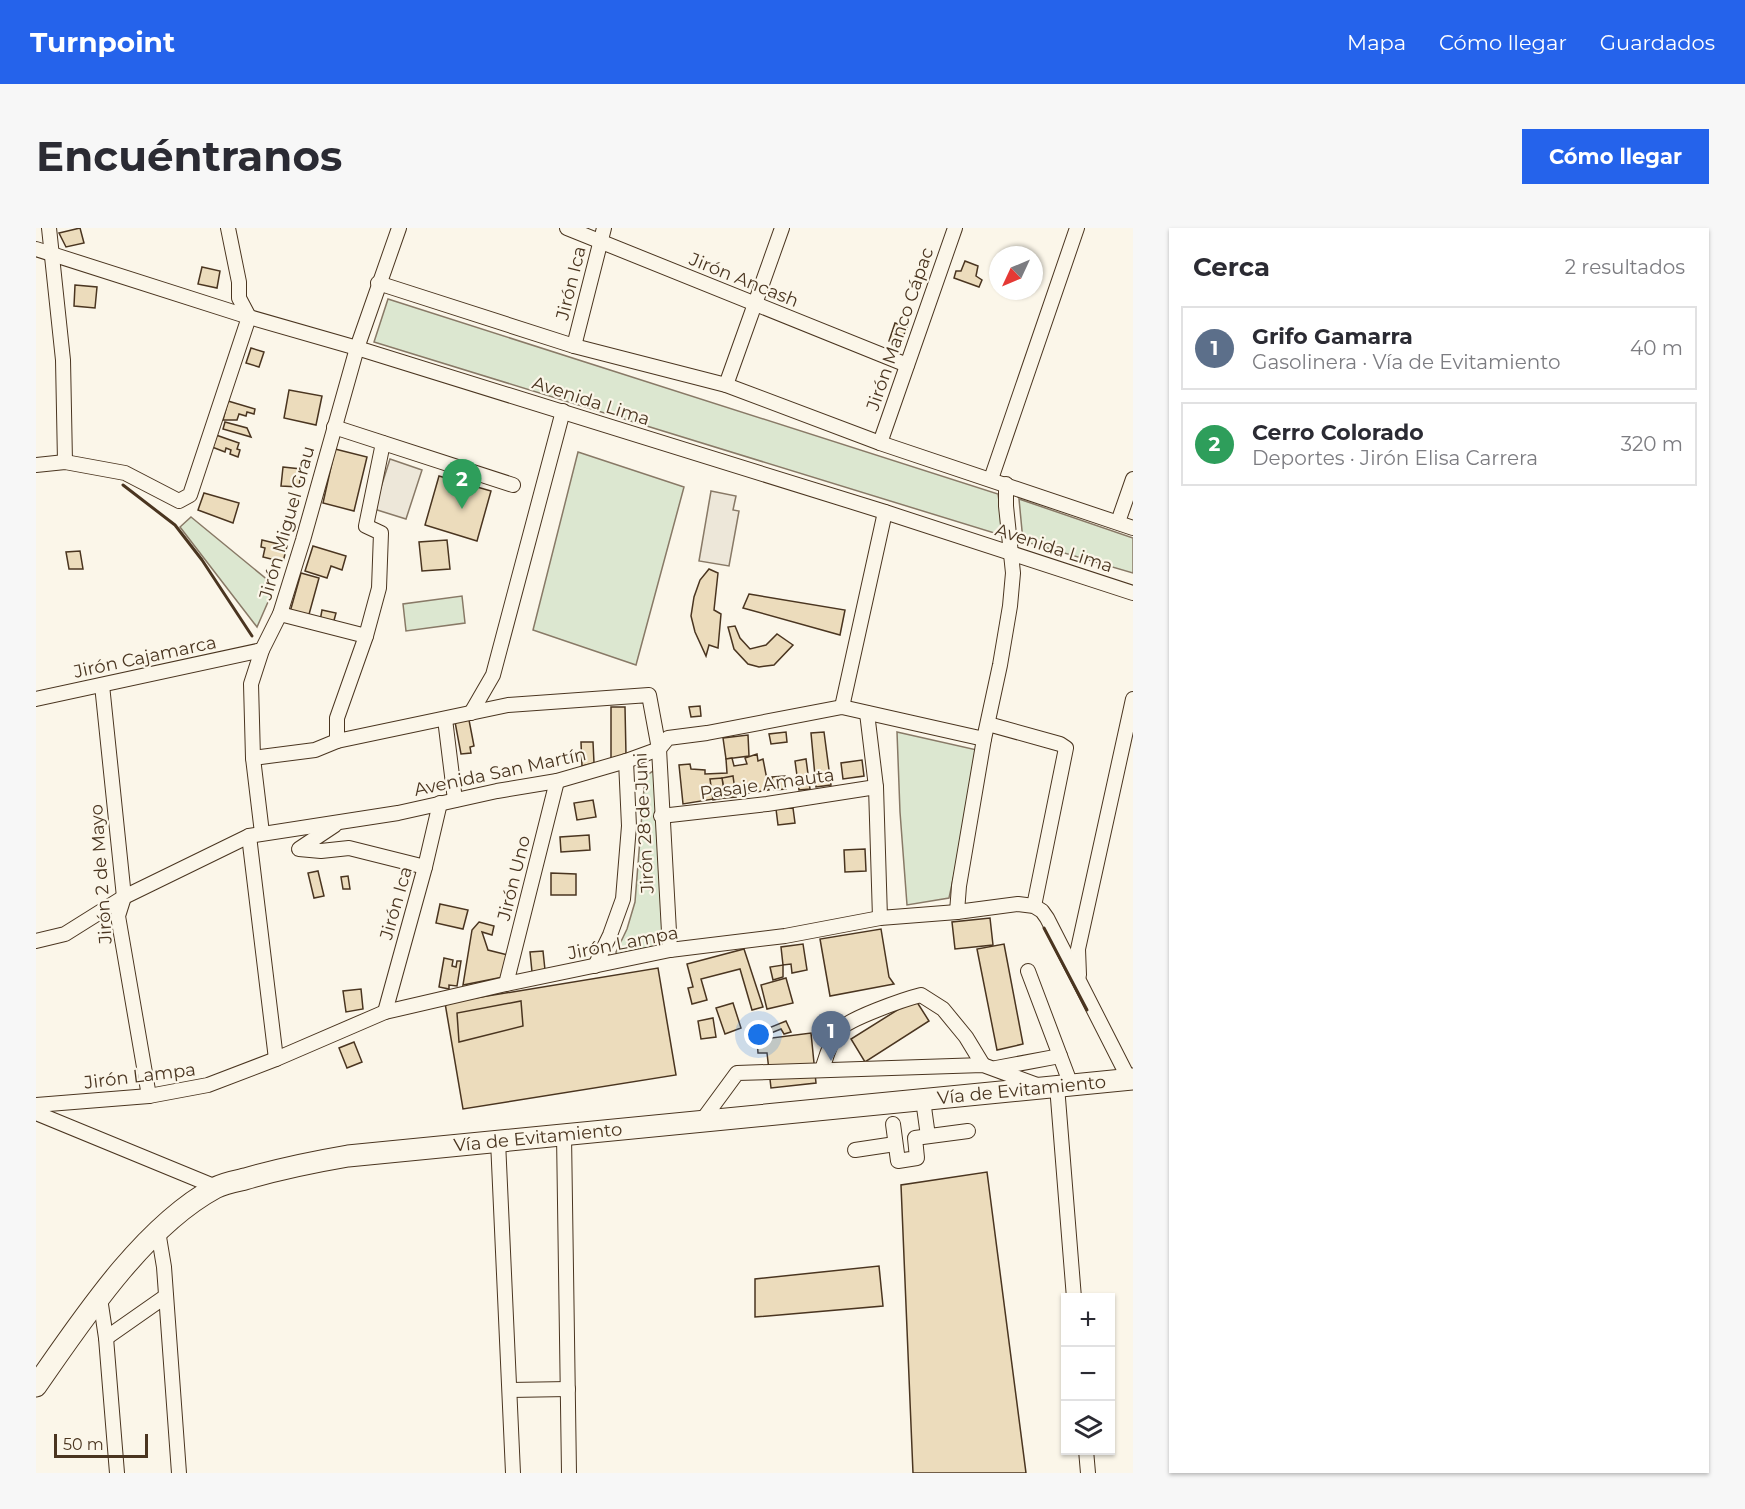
<!DOCTYPE html>
<html lang="es">
<meta charset="utf-8">
<style>
:root{--surface:#fff;--page:#f7f7f7;--text:#2b2b33;--muted:#7c7c81;--line:#e1e1e2;--accent:#2563eb}
body{margin:0;font-family:Montserrat,sans-serif;background:var(--page);color:var(--text)}
.controls{position:absolute;right:18px;bottom:18px;display:grid;overflow:hidden;border-radius:0px;box-shadow:0 2px 4px #0004}
.controls button{width:54px;height:54px;display:grid;place-items:center;padding:0;border:0;border-bottom:2px solid var(--line);background:var(--surface);color:var(--text);font:30px sans-serif}
.compass{position:absolute;left:953px;top:18px;width:54px;height:54px;border-radius:50%;background:var(--surface);box-shadow:0 2px 4px #0004;rotate:226deg}
.scale{position:absolute;left:18px;bottom:15px;width:94px;box-sizing:border-box;padding-left:6px;border:3px solid #4a3520;border-top:0;font-size:16px;line-height:21px;white-space:nowrap;color:#4a3520;-webkit-text-stroke:4px #fbf6e9;paint-order:stroke}
.you{position:absolute;left:723px;top:807px;width:21px;height:21px;margin:-15px;border:4px solid #fff;border-radius:50%;background:#1a73e8;box-shadow:0 0 0 9px #1a73e833}
.badge{display:grid;place-items:center;width:39px;height:39px;border-radius:50%;background:var(--accent);color:#fff;font-size:20px;font-weight:700}
.pin{position:absolute;translate:-50% -50px;filter:drop-shadow(0 2px 3px #0008)}
.pin::after{content:'';position:absolute;top:32px;width:21px;height:18px;background:inherit;clip-path:polygon(0 0,100% 0,50% 100%)}
.list{margin:0;padding:0;list-style:none}
h2{display:flex;justify-content:space-between;align-items:center;height:78px;margin:0;padding:0 24px;font-size:26px}
h2 small{font-size:20px;font-weight:400;color:var(--muted)}
.list li{display:grid;grid-template-columns:39px 1fr auto;gap:18px;align-items:center;box-sizing:border-box;height:84px;margin:0 12px 12px;padding:0 12px;border:2px solid var(--line);border-radius:0px}
.list b{display:block;font-size:22px;white-space:nowrap}
.list p{margin:0;font-size:20px;white-space:nowrap;color:var(--muted)}
.list em{font-size:20px;font-style:normal;color:var(--muted)}
.icon{flex:none;width:33px;height:33px;fill:none;stroke:currentColor;stroke-width:2;stroke-linecap:round;stroke-linejoin:round}
.map{position:relative;flex:none;width:1097px;height:1245px;overflow:hidden;border-radius:0px}
header{display:flex;align-items:center;gap:36px;box-sizing:border-box;height:84px;padding:0 30px;background:var(--accent);color:#fff}
header strong{font-size:28px}
nav{display:flex;gap:33px;margin-inline-start:auto;font-size:21px}
.intro{display:flex;align-items:center;justify-content:space-between;box-sizing:border-box;height:144px;padding:0 36px}
h1{margin:0;font-size:42px}
.button{padding:15px 27px;border-radius:0px;background:var(--accent);color:#fff;font-size:21px;font-weight:700}
main{display:flex;gap:36px;padding:0 36px}
aside{flex:1;background:var(--surface);border-radius:0px;box-shadow:0 2px 4px #0004}
.map>svg:first-child{display:block}
.green{fill:#dce7d0;stroke:#887966;stroke-width:1.5}
.parking{fill:#ede7d9;stroke:#887966;stroke-width:1.5}
.building{fill:#ecdcbc;stroke:#4a3520;stroke-width:1.5}
.lines{fill:none;stroke-linecap:round;stroke-linejoin:round}
.minor-casing{stroke:#4a3520;stroke-width:16}
.highway-casing{stroke:#4a3520;stroke-width:23}
.minor{stroke:#fbf6e9;stroke-width:14}
.highway{stroke:#fbf6e9;stroke-width:21}
.wall{stroke:#4a3520;stroke-width:3}
.labels{text-anchor:middle;stroke-width:4.5;stroke-linejoin:round;paint-order:stroke}
.street-label{font-size:18px;fill:#4a3520;stroke:#fbf6e9}
</style>
<header>
<strong>Turnpoint</strong>
<nav><a>Mapa</a><a>Cómo llegar</a><a>Guardados</a></nav>
</header>
<div class="intro"><h1>Encuéntranos</h1><a class="button">Cómo llegar</a></div>
<main>
<div class="map">
<svg width="1097" height="1245" viewBox="0 0 1097 1245">
<rect width="100%" height="100%" fill="#fbf6e9"/>
<g class="green">
<polygon points="352,71 962,266 968,308 338,114"/>
<polygon points="542,224 648,259 600,437 497,402"/>
<polygon points="983,271 1097,310 1097,345 987,313"/>
<polygon points="155,289 239,358 221,399 144,299"/>
<polygon points="426,368 429,395 370,403 367,376"/>
<polygon points="861,504 941,522 934,554 930,592 913,670 871,677 864,584"/>
<polygon points="622,540 627,718 581,730 580,724 591,701 599,674 609,548"/>
</g>
<g class="parking">
<polygon points="354,231 386,242 370,291 338,281"/>
<polygon points="675,263 700,268 697,282 703,283 693,338 663,333"/>
</g>
<g class="building">
<polygon points="44,0 48,15 30,19 23,5"/>
<polygon points="929,33 942,38 940,48 946,52 943,59 918,50 920,43 925,43"/>
<polygon points="166,39 184,43 181,60 162,56"/>
<polygon points="39,57 61,59 59,80 38,78"/>
<polygon points="859,95 871,99 864,116 853,113"/>
<polygon points="215,120 228,124 223,139 210,135"/>
<polygon points="253,162 286,168 280,197 248,190"/>
<polygon points="192,173 219,181 218,186 211,184 210,188 203,186 201,192 187,192"/>
<polygon points="189,194 211,200 215,209 187,201"/>
<polygon points="180,207 203,215 201,221 204,222 202,229 194,226 195,222 190,220 189,224 176,219"/>
<polygon points="299,221 331,229 318,283 287,275"/>
<polygon points="247,239 265,241 263,259 245,258"/>
<polygon points="403,248 455,263 441,313 389,297"/>
<polygon points="168,265 203,275 197,295 162,282"/>
<polygon points="226,312 251,318 247,334 227,329 229,320 225,319"/>
<polygon points="411,312 414,341 386,343 383,314"/>
<polygon points="277,318 310,328 306,342 295,338 291,350 269,343"/>
<polygon points="44,323 47,341 33,341 30,324"/>
<polygon points="673,341 682,345 678,382 685,386 682,420 673,417 670,428 659,404 655,388 658,369 664,352"/>
<polygon points="265,345 283,350 272,390 254,384"/>
<polygon points="713,366 809,382 804,407 707,380"/>
<polygon points="286,382 300,385 297,396 284,393"/>
<polygon points="699,398 704,410 714,421 730,417 741,406 757,417 738,437 723,439 712,436 698,421 692,399"/>
<polygon points="664,478 665,488 655,489 653,479"/>
<polygon points="575,479 589,479 590,527 575,531"/>
<polygon points="433,492 438,518 434,519 435,525 425,526 419,494"/>
<polygon points="750,504 751,514 735,516 733,506"/>
<polygon points="788,504 795,557 780,559 775,505"/>
<polygon points="712,507 713,528 690,531 687,510"/>
<polygon points="545,514 557,514 558,535 546,538"/>
<polygon points="721,526 722,533 727,531 733,562 647,576 643,537 654,536 655,541 669,542 669,546 691,545 690,531 696,530 698,538 711,536 709,530"/>
<polygon points="770,531 774,561 763,562 759,533"/>
<polygon points="826,532 828,548 807,551 805,535"/>
<polygon points="697,548 700,569 689,570 686,550"/>
<polygon points="749,548 750,561 738,562 736,549"/>
<polygon points="686,550 689,570 677,572 674,551"/>
<polygon points="557,572 560,589 541,592 538,575"/>
<polygon points="757,580 759,595 742,597 740,581"/>
<polygon points="553,607 554,622 525,624 524,609"/>
<polygon points="829,621 830,643 809,644 808,622"/>
<polygon points="282,643 288,668 278,670 272,645"/>
<polygon points="515,645 540,646 540,667 515,667"/>
<polygon points="312,648 314,661 307,661 305,649"/>
<polygon points="404,676 432,682 427,701 400,695"/>
<polygon points="954,690 957,717 919,721 916,694"/>
<polygon points="443,694 458,698 456,707 446,704 452,722 472,727 467,749 427,757 436,702"/>
<polygon points="845,701 853,749 858,756 794,768 784,711"/>
<polygon points="767,716 771,742 756,745 755,736 747,737 745,719"/>
<polygon points="968,716 987,816 961,822 941,721"/>
<polygon points="708,721 727,779 716,782 704,741 665,751 671,772 656,776 652,760 657,759 651,736"/>
<polygon points="507,723 509,742 496,744 494,724"/>
<polygon points="408,730 417,732 416,738 420,739 421,733 425,733 421,758 413,757 413,761 403,759"/>
<polygon points="747,737 747,749 737,752 734,739"/>
<polygon points="622,740 640,847 427,881 409,775"/>
<polygon points="750,750 757,775 731,781 725,757"/>
<polygon points="325,761 327,781 310,784 307,763"/>
<polygon points="879,771 893,793 829,834 815,811"/>
<polygon points="485,773 487,798 423,814 421,785"/>
<polygon points="697,775 705,800 689,806 680,780"/>
<polygon points="677,790 680,809 665,811 662,793"/>
<polygon points="750,793 755,804 748,806 745,801 720,811 718,806"/>
<polygon points="775,805 780,855 735,860 731,825 722,825 721,812"/>
<polygon points="318,814 326,834 311,840 303,820"/>
<polygon points="951,944 990,1245 877,1245 865,957"/>
<polygon points="843,1038 847,1078 719,1089 719,1051"/>
</g>
<g class="lines">
<g class="minor-casing">
<g id="minor">
<polyline points="13,0 27,132 29,234"/>
<polyline points="531,0 871,137"/>
<polyline points="0,21 213,89 321,120 849,284 1097,365"/>
<polyline points="342,55 538,118 690,157 844,215 1097,300"/>
<polyline points="538,118 568,0"/>
<polyline points="690,157 746,0"/>
<polyline points="298,199 477,257"/>
<polyline points="844,215 919,0"/>
<polyline points="0,237 29,234 89,245 143,273 154,267 213,89 203,70 203,54 192,0"/>
<polyline points="955,251 1041,0"/>
<polyline points="1082,294 1097,251"/>
<polyline points="244,386 330,408"/>
<polyline points="66,457 88,669 82,688 113,868"/>
<polyline points="0,471 226,422"/>
<polyline points="806,479 849,284"/>
<polyline points="435,485 457,447 527,183"/>
<polyline points="831,485 840,559 844,690"/>
<polyline points="409,491 419,572"/>
<polyline points="952,496 1024,516 1030,520 998,678"/>
<polyline points="301,513 301,490 330,408 343,360 345,305 330,298 347,215"/>
<polyline points="217,530 279,522 301,513 472,477 613,467 623,521 634,722"/>
<polyline points="625,588 731,576 840,559"/>
<polyline points="299,597 263,621 285,623 313,620 389,639"/>
<polyline points="226,605 217,530 215,456 226,422 244,386 267,312 321,120 363,0"/>
<polyline points="213,608 240,831"/>
<polyline points="921,684 923,658 948,511 964,437 974,378 977,345 970,278 970,256"/>
<polyline points="0,713 29,706 88,669 213,608 362,585 461,563 521,553 590,533 623,521 632,510 671,505 806,479 948,511"/>
<polyline points="559,738 574,707 587,671 593,598 590,533"/>
<polyline points="992,743 1035,857"/>
<polyline points="1043,747 1042,721 1097,471"/>
<polyline points="470,756 521,553"/>
<polyline points="349,784 389,639 404,575"/>
<polyline points="960,840 1024,828"/>
<path d="M786 842C790 829 794 814 802 803 811 791 869 771 885 767L907 781 930 809 947 837"/>
<polyline points="1021,858 1038,1070"/>
<polyline points="887,872 892,908"/>
<polyline points="0,877 113,868 172,857 240,831 349,784 470,756 634,722 749,708 844,690 921,684 982,676 998,678 1006,683 1011,690 1093,851"/>
<polyline points="0,885 180,959"/>
<polyline points="665,894 701,845 947,837 1004,858"/>
<polyline points="857,896 862,933 881,930 879,910 932,903"/>
<polyline points="528,907 533,1245"/>
<polyline points="462,913 477,1245"/>
<polyline points="819,922 859,916"/>
<polyline points="122,1003 128,1039 143,1245"/>
<polyline points="64,1070 70,1110 81,1245"/>
<polyline points="70,1110 130,1068"/>
<polyline points="474,1162 532,1161"/>
<polyline points="1050,1222 1052,1245"/>
</g>
</g>
<g class="highway-casing">
<g id="highway">
<path id="s1" d="M0 1158C46 1092 107 999 179 960 188 955 200 953 209 951 243 941 277 934 312 928L1097 851"/>
</g>
</g>
<use href="#minor" class="minor"/>
<use href="#highway" class="highway"/>
<g class="wall">
<polyline points="87,257 139,297 166,332 216,408"/>
<polyline points="1008,700 1051,782"/>
</g>
</g>
<g class="labels">
<g class="street-label">
<text transform="translate(708 52) rotate(22)" y="6">Jirón Ancash</text>
<text transform="translate(535 55) rotate(-76)" y="6">Jirón Ica</text>
<text transform="translate(864 101) rotate(-71)" y="6">Jirón Manco Cápac</text>
<text transform="translate(555 173) rotate(18)" y="6">Avenida Lima</text>
<text transform="translate(251 295) rotate(-74)" y="6">Jirón Miguel Grau</text>
<text transform="translate(1018 320) rotate(18)" y="6">Avenida Lima</text>
<text transform="translate(109 429) rotate(-12)" y="6">Jirón Cajamarca</text>
<text transform="translate(464 544) rotate(-12)" y="6">Avenida San Martín</text>
<text transform="translate(731 556) rotate(-8)" y="6">Pasaje Amauta</text>
<text transform="translate(608 595) rotate(-93)" y="6">Jirón 28 de Juni</text>
<text transform="translate(65 646) rotate(-94)" y="6">Jirón 2 de Mayo</text>
<text transform="translate(478 650) rotate(-76)" y="6">Jirón Uno</text>
<text transform="translate(360 675) rotate(-74)" y="6">Jirón Ica</text>
<text transform="translate(587 715) rotate(-11)" y="6">Jirón Lampa</text>
<text transform="translate(104 848) rotate(-7)" y="6">Jirón Lampa</text>
<text dy="6" stroke="none"><textPath href="#s1" startOffset="1083">Vía de Evitamiento</textPath></text>
<text dy="6" stroke="none"><textPath href="#s1" startOffset="597">Vía de Evitamiento</textPath></text>
</g>
</g>
</svg>
<div class="controls">
<button>+</button>
<button>−</button>
<button><svg class="icon" aria-label="layers" viewBox="0 0 24 24"><path d="M12 4l9 5-9 5-9-5zM3 14l9 5 9-5"/></svg></button>
</div>
<svg class="compass" viewBox="-18 -18 36 36"><path d="M0-13l5 13h-10z" fill="#e53935"/><path d="M0 13l5-13h-10z" fill="#7c7c81"/></svg>
<div class="scale">50 m</div>
<div class="you"></div>
<div class="pin badge" style="left:795px;top:833px;background:#5c6f8a">1</div>
<div class="pin badge" style="left:426px;top:281px;background:#2e9e5b">2</div>
</div>
<aside>
<h2>Cerca<small>2 resultados</small></h2>
<ul class="list">
<li><span class="badge" style="background:#5c6f8a">1</span><div><b>Grifo Gamarra</b><p>Gasolinera · Vía de Evitamiento</p></div><em>40 m</em></li>
<li><span class="badge" style="background:#2e9e5b">2</span><div><b>Cerro Colorado</b><p>Deportes · Jirón Elisa Carrera</p></div><em>320 m</em></li>
</ul>
</aside>
</main>
